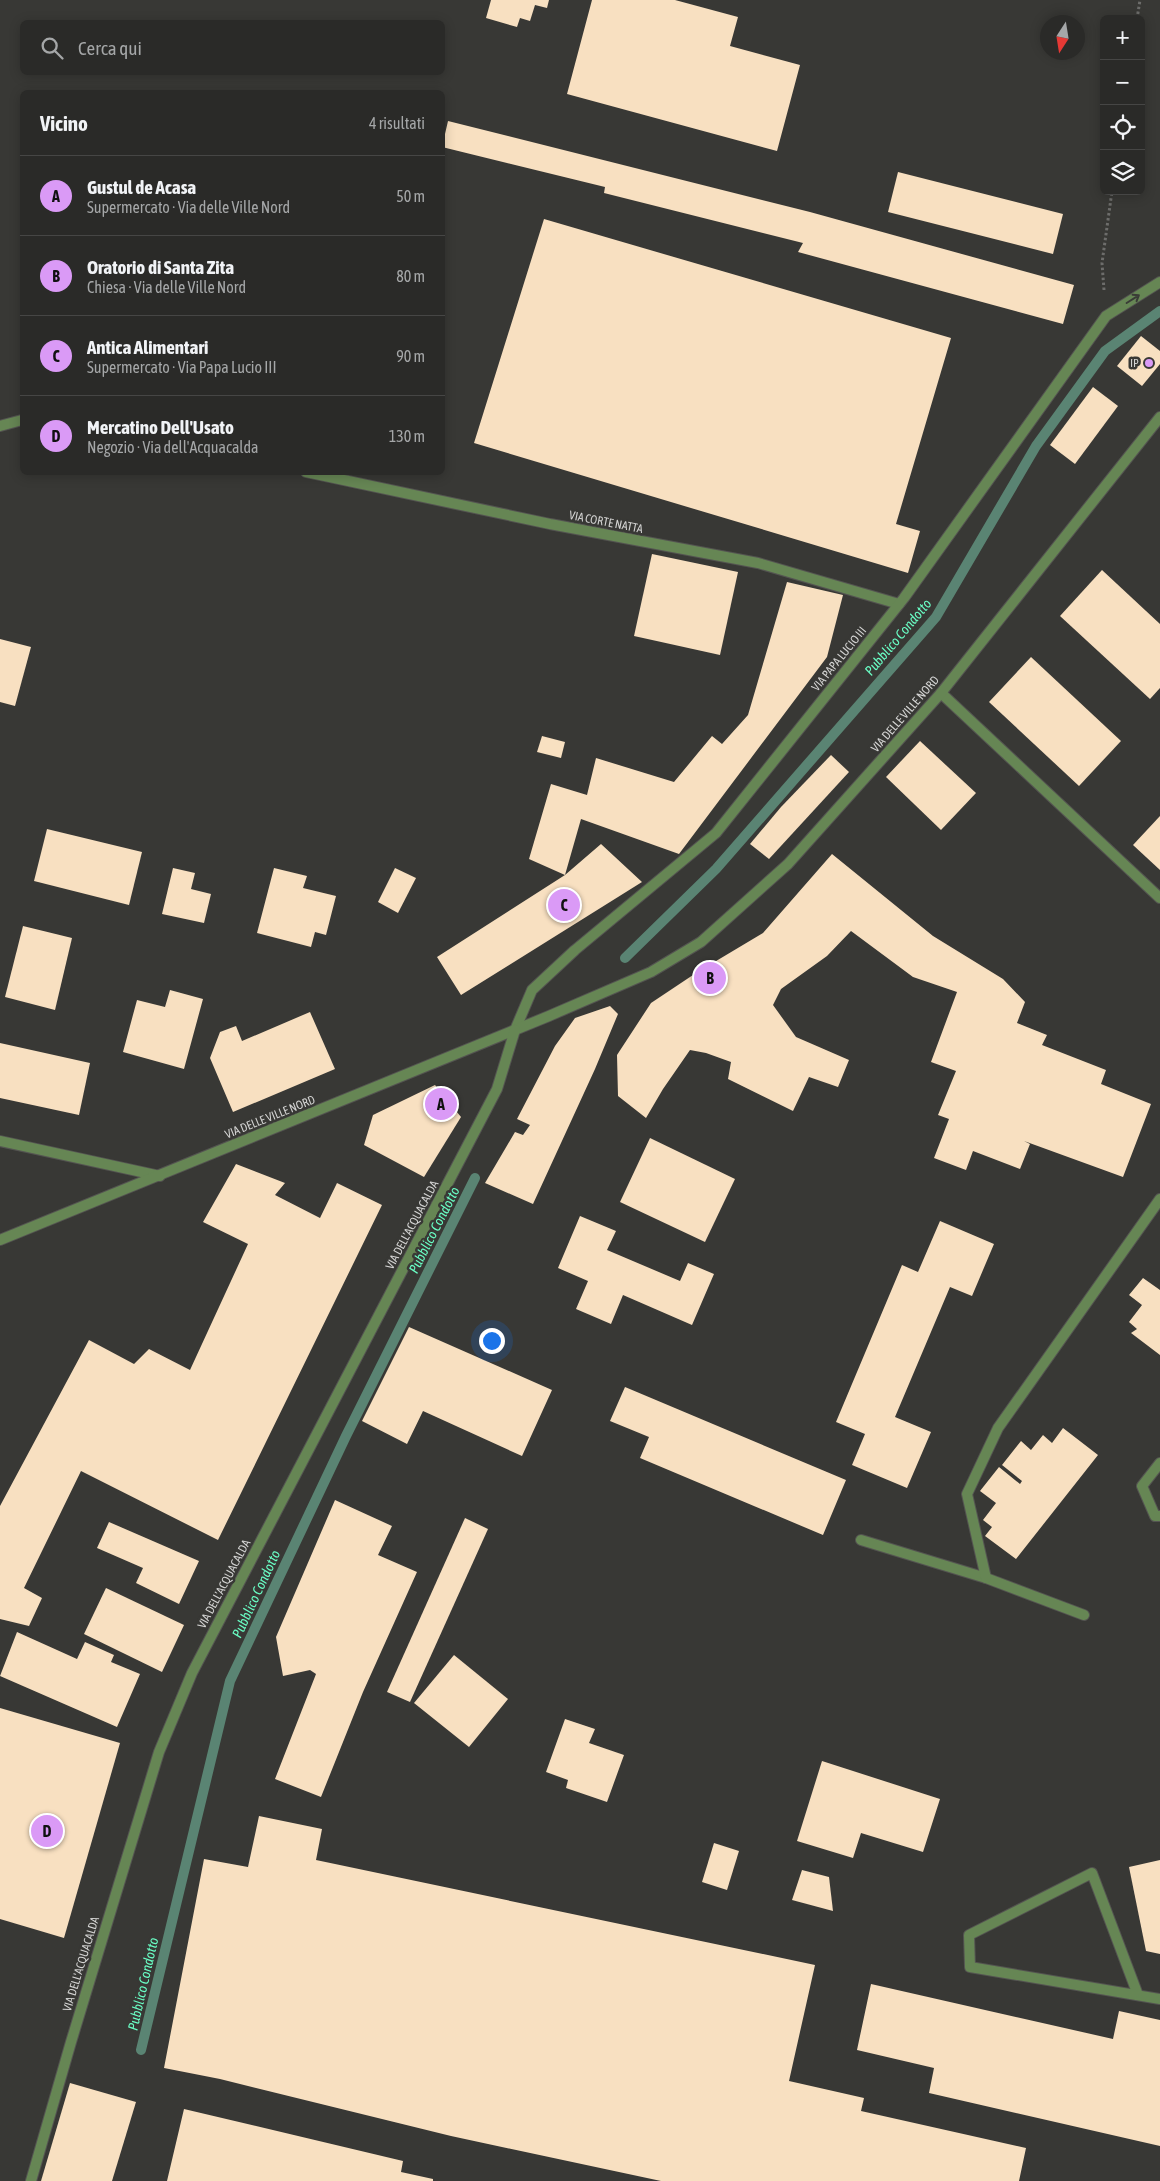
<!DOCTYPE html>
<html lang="it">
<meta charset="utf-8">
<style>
:root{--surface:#2a2a28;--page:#323230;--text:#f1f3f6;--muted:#a5a7a8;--line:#464645;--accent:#da9af6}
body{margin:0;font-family:"Asap Condensed",sans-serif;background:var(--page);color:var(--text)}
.controls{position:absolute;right:15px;top:15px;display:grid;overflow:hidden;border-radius:8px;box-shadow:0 2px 12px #0003}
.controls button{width:45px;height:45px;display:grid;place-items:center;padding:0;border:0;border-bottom:1px solid var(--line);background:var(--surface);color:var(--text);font:25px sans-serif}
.compass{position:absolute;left:1040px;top:15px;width:45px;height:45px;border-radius:50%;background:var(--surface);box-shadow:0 2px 12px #0003;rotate:192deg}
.you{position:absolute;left:491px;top:1340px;width:18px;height:18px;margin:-12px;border:4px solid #fff;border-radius:50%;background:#1a73e8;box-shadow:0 0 0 8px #1a73e833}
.badge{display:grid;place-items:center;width:32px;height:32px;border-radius:50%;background:var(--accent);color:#111;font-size:16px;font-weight:700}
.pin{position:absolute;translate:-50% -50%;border:2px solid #fff;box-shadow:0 1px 5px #0006}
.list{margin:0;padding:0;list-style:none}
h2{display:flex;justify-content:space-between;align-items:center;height:65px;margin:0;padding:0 20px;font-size:21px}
h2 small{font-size:16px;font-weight:400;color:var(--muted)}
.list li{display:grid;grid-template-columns:32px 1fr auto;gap:15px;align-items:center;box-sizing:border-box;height:80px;padding:0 20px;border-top:1px solid var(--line)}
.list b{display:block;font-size:19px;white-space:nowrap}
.list p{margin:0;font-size:16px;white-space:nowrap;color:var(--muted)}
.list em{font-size:16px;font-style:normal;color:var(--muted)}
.icon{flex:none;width:28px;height:28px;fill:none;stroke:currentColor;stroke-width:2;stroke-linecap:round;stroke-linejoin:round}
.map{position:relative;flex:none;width:1160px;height:2181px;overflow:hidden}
.search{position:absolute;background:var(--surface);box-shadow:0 2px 12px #0003;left:20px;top:20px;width:425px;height:55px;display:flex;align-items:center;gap:12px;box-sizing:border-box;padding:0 18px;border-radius:8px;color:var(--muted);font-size:19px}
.panel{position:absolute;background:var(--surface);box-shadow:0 2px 12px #0003;left:20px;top:90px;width:425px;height:385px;border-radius:8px}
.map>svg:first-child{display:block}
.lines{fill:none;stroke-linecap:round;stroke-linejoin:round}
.stream{stroke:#5a8473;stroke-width:10}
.building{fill:#f8e0c1}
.service-casing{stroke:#545451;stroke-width:12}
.minor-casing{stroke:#545451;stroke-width:12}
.tertiary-casing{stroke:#545451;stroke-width:12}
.path{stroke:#6d6d6b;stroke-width:3;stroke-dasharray:2.5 2.5;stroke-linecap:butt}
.service{stroke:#668654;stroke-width:10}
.minor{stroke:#668654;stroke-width:10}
.tertiary{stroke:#668654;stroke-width:10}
.oneway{stroke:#3a3c37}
.poi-dot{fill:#da9af6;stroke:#383835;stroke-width:2}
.labels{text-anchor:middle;stroke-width:5;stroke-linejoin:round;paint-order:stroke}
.poi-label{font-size:12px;fill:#d4d4d3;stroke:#383835;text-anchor:end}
.street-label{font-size:12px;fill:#d4d4d3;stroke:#383835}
.water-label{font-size:14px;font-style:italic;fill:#6afec5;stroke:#383835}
</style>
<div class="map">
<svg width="1160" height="2181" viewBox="0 0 1160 2181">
<rect width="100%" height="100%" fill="#383835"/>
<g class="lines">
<g class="stream">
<polyline points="625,958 716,869 936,617 1036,446 1105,351 1160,311"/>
<polyline points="141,2050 230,1681 346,1436 475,1178"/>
</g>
</g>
<g class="building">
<polygon points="491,0 549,0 547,8 535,5 530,21 520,18 517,27 486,18"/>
<polygon points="592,0 675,0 738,17 730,46 800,65 777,151 567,94"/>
<polygon points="448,121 810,212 1074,285 1063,324 798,252 803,243 604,193 605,187 442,147"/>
<polygon points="898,172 1063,214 1053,254 888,212"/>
<polygon points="544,219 951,338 896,524 920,531 908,573 474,443"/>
<polygon points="1141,336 1160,351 1160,364 1142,386 1117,366"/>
<polygon points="1093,387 1118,406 1075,464 1050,445"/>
<polygon points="652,554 738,572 720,655 634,636"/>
<polygon points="1102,570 1160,624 1160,688 1150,699 1060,616"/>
<polygon points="787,582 843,595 827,657 679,854 581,819 565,875 601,844 642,882 461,995 437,957 565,875 529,859 551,784 587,795 596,758 674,782 712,736 722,744 748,715"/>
<polygon points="0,639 31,647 15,706 0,702"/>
<polygon points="1031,657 1121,741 1079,786 989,702"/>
<polygon points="542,736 565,742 561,758 537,752"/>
<polygon points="920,741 976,793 941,830 886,777"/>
<polygon points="831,755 849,772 769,859 750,844 781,807"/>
<polygon points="1160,816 1160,870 1133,845"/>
<polygon points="47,829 142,852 129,905 34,881"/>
<polygon points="832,854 933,936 1003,979 1025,1002 1017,1023 1047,1035 1042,1045 1106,1070 1101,1084 1151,1104 1123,1177 1024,1141 1030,1144 1020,1169 973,1151 966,1170 934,1158 949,1119 938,1115 956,1071 931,1062 957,992 913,977 851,931 827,956 781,989 773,1005 796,1037 849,1060 838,1087 809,1077 793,1111 728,1079 731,1062 706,1053 690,1050 663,1089 646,1118 618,1096 617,1055 651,1003 696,973 763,933"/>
<polygon points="173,868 195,873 191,889 211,894 204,923 162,914"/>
<polygon points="274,868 307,876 303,888 336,896 326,935 315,932 311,947 257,933"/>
<polygon points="395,868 416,878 398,913 378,902"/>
<polygon points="23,926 72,938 55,1010 5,997"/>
<polygon points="170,990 203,999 184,1069 123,1052 137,1000 165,1007"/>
<polygon points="610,1006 618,1014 595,1069 533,1204 485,1183 515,1132 523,1135 530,1125 517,1119 555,1046 575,1018"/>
<polygon points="310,1012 335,1069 233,1112 210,1058 220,1032 236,1026 242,1041"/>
<polygon points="0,1043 90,1063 79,1115 0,1098"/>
<polygon points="435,1085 461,1117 424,1177 364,1145 373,1115"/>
<polygon points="650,1138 735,1179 705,1242 620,1202"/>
<polygon points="236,1164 285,1183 275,1195 320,1218 337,1183 382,1205 218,1540 81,1471 24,1588 42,1598 29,1626 0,1619 0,1506 89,1340 134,1364 149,1349 190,1370 248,1244 203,1222"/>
<polygon points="580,1216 616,1231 607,1250 680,1281 688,1263 714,1274 692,1325 623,1295 611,1324 576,1309 588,1281 558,1268"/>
<polygon points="940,1221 994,1244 972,1296 950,1287 895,1417 931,1432 907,1488 852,1465 865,1434 836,1422 902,1265 918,1272"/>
<polygon points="1143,1278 1160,1290 1160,1355 1131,1333 1137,1329 1129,1322 1142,1305 1129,1295"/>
<polygon points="409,1327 552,1390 522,1456 423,1411 407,1444 362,1421"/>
<polygon points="625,1387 846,1480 823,1535 640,1458 649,1437 610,1421"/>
<polygon points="1063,1428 1098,1455 1016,1559 985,1536 992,1527 983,1520 996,1503 980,1491 999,1467 1020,1484 1022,1481 1002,1465 1021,1441 1031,1450 1043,1435 1052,1443"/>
<polygon points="335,1500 392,1526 378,1555 417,1572 363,1692 321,1797 275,1779 316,1674 310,1670 283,1676 276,1637"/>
<polygon points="465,1518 488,1529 410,1702 387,1692"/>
<polygon points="109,1522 199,1561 179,1604 136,1583 143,1568 97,1548"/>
<polygon points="106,1588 184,1625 162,1672 84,1634"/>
<polygon points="17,1632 77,1659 85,1642 114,1655 111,1662 140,1674 117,1727 0,1676"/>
<polygon points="454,1655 508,1699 469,1747 414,1703"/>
<polygon points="0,1708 120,1743 64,1938 0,1919"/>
<polygon points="565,1719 595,1729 589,1743 624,1755 607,1802 566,1788 568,1780 546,1772"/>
<polygon points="822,1761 940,1799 923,1852 861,1833 853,1858 797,1841"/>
<polygon points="259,1816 322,1829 316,1860 815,1965 789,2081 864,2098 861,2111 1026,2148 1019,2181 661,2181 451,2136 220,2079 164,2068 204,1859 248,1867"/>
<polygon points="714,1843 739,1851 727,1890 702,1882"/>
<polygon points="1160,1860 1160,1954 1146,1951 1129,1867"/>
<polygon points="802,1870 829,1877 833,1911 792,1900"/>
<polygon points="871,1984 1113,2039 1119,2011 1160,2020 1160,2146 929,2093 934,2068 857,2050"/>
<polygon points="70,2083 136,2102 112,2181 41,2181"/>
<polygon points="184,2109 403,2161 401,2172 433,2179 433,2181 167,2181"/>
</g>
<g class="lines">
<g class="service-casing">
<g id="service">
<polyline points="1160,1463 1142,1486 1155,1516 1160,1516"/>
<polyline points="1138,1995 1092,1873 969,1935 970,1967 1160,1999"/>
</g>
</g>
<g class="minor-casing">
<g id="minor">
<polyline points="0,426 22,420"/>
<polyline points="306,472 550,524 758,563 899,604"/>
<polyline points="941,693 1160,898"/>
<polyline points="515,1030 532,990 575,950 716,833 904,598 1106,316 1160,282"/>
<polyline points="861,1540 986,1578 1084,1615"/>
<polyline points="986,1578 967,1494 998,1428 1160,1199"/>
</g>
</g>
<g class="tertiary-casing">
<g id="tertiary">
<polyline points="0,1141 160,1176"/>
<polyline points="0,1240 549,1016 651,972 701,942 788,864 941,693 1160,417"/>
<polyline points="31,2181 71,2042 159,1752 192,1673 497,1089 515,1030"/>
</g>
</g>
<g class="path">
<polyline points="1137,19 1140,0"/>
<polyline points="1104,290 1102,263 1112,191"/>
</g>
<use href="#service" class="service"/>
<use href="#minor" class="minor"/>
<use href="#tertiary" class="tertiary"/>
</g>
<defs><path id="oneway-shaft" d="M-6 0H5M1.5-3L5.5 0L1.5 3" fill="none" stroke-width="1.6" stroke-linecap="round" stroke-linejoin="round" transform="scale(1.25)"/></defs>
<use class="oneway" href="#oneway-shaft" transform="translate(1133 299) rotate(-32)"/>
<circle class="poi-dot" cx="1149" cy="363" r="5"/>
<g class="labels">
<g class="poi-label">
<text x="1139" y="367">IP</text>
</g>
<g class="street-label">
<text transform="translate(606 522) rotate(11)" y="4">VIA CORTE NATTA</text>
<text transform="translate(839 659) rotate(-51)" y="4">VIA PAPA LUCIO III</text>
<text transform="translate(905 714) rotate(-49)" y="4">VIA DELLE VILLE NORD</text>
<text transform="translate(270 1117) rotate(-22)" y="4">VIA DELLE VILLE NORD</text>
<text transform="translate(412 1225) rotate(-62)" y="4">VIA DELL'ACQUACALDA</text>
<text transform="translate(224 1584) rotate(-62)" y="4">VIA DELL'ACQUACALDA</text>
<text transform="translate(81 1964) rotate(-73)" y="4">VIA DELL'ACQUACALDA</text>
</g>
<g class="water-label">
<text transform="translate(898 637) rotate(-50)" y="5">Pubblico Condotto</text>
<text transform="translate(434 1230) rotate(-63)" y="5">Pubblico Condotto</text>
<text transform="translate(256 1594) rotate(-65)" y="5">Pubblico Condotto</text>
<text transform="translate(143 1984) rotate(-77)" y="5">Pubblico Condotto</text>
</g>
</g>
</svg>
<div class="controls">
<button>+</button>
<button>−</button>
<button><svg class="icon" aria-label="locate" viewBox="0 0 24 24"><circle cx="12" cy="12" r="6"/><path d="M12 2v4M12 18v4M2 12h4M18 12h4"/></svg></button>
<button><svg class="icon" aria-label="layers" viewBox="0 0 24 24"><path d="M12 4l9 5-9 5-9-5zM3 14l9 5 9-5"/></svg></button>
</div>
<svg class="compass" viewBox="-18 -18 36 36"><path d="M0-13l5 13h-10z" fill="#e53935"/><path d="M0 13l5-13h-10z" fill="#a5a7a8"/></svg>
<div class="you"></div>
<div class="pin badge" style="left:441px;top:1104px">A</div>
<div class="pin badge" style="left:710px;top:978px">B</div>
<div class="pin badge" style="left:564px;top:905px">C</div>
<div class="pin badge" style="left:47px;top:1831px">D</div>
<div class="search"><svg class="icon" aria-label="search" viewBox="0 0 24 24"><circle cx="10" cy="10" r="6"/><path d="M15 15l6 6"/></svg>Cerca qui</div>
<section class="panel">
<h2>Vicino<small>4 risultati</small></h2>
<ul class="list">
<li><span class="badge">A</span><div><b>Gustul de Acasa</b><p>Supermercato · Via delle Ville Nord</p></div><em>50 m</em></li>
<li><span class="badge">B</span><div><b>Oratorio di Santa Zita</b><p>Chiesa · Via delle Ville Nord</p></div><em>80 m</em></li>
<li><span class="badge">C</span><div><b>Antica Alimentari</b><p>Supermercato · Via Papa Lucio III</p></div><em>90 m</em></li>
<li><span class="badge">D</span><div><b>Mercatino Dell'Usato</b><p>Negozio · Via dell'Acquacalda</p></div><em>130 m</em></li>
</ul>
</section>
</div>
